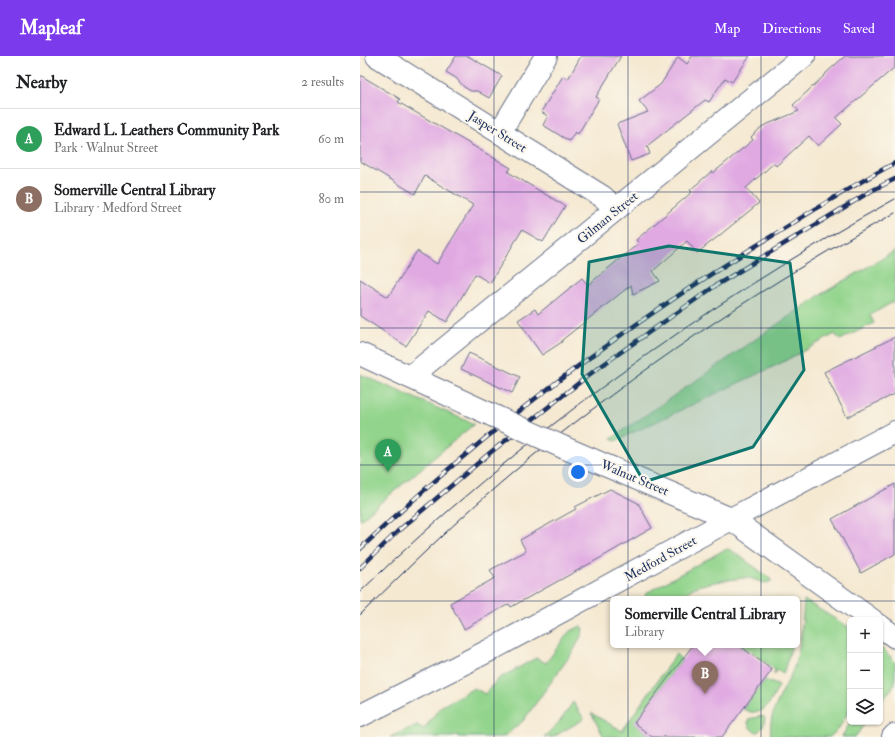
<!DOCTYPE html>
<meta charset="utf-8">
<style>
:root{--surface:#fff;--page:#f2f2f2;--text:#202124;--muted:#757577;--line:#e0e0e0;--accent:#7c3aed}
body{margin:0;font-family:"IM FELL Double Pica",serif;background:var(--page);color:var(--text)}
.controls{position:absolute;right:12px;bottom:12px;display:grid;overflow:hidden;border-radius:6px;box-shadow:0 1px 3px #0004}
.controls button{width:36px;height:36px;display:grid;place-items:center;padding:0;border:0;border-bottom:1px solid var(--line);background:var(--surface);color:var(--text);font:20px sans-serif}
.you{position:absolute;left:218px;top:416px;width:14px;height:14px;margin:-10px;border:3px solid #fff;border-radius:50%;background:#1a73e8;box-shadow:0 0 0 6px #1a73e833}
.badge{display:grid;place-items:center;width:26px;height:26px;border-radius:50%;background:var(--accent);color:#fff;font-size:13px;font-weight:700}
.pin{position:absolute;translate:-50% -33px;filter:drop-shadow(0 1px 2px #0008)}
.pin::after{content:'';position:absolute;top:21px;width:14px;height:12px;background:inherit;clip-path:polygon(0 0,100% 0,50% 100%)}
.popup{position:absolute;left:250px;top:540px;width:190px;height:52px;box-sizing:border-box;display:grid;place-content:center;border-radius:6px;background:var(--surface);filter:drop-shadow(0 1px 3px #0005);font-size:13px;white-space:nowrap;color:var(--muted)}
.popup b{font-size:15px;color:var(--text)}
.popup::after{content:'';position:absolute;left:50%;top:100%;margin-left:-8px;border:8px solid transparent;border-top-color:var(--surface)}
.list{margin:0;padding:0;list-style:none}
h2{display:flex;justify-content:space-between;align-items:center;height:52px;margin:0;padding:0 16px;font-size:17px}
h2 small{font-size:13px;font-weight:400;color:var(--muted)}
.list li{display:grid;grid-template-columns:26px 1fr auto;gap:12px;align-items:center;box-sizing:border-box;height:60px;padding:0 16px;border-top:1px solid var(--line)}
.list b{display:block;font-size:15px;white-space:nowrap}
.list p{margin:0;font-size:13px;white-space:nowrap;color:var(--muted)}
.list em{font-size:13px;font-style:normal;color:var(--muted)}
.icon{flex:none;width:22px;height:22px;fill:none;stroke:currentColor;stroke-width:2;stroke-linecap:round;stroke-linejoin:round}
.map{position:relative;flex:none;width:535px;height:681px;overflow:hidden}
header{display:flex;align-items:center;gap:24px;box-sizing:border-box;height:56px;padding:0 20px;background:var(--accent);color:#fff}
header strong{font-size:19px}
nav{display:flex;gap:22px;margin-inline-start:auto;font-size:14px}
main{display:flex}
aside{flex:1;background:var(--surface)}
.map>svg:first-child{display:block}
.green{fill:#92d48c;stroke:#568275}
.building{fill:#e0a9e2}
.lines{fill:none;stroke-linecap:round;stroke-linejoin:round}
.minor-casing{stroke:#677087;stroke-width:24}
.secondary-casing{stroke:#677087;stroke-width:24}
.minor{stroke:#fff;stroke-width:22}
.secondary{stroke:#fff;stroke-width:22}
.tram{stroke:#1b2f5e;stroke-width:1}
.rail-casing{stroke:#1b2f5e;stroke-width:4.5}
.rail{stroke:#fbf7ec;stroke-width:3;stroke-dasharray:9;stroke-linecap:butt}
.minor-bridge-casing{stroke:#677087;stroke-width:24;stroke-linecap:butt}
.minor-bridge{stroke:#fff;stroke-width:22}
.marked{fill:#0f766e;fill-opacity:0.2;stroke:#0f766e;stroke-width:3;stroke-linejoin:round}
.grid{fill:none;stroke:#1b2f5e;stroke-width:1;stroke-opacity:0.55}
.labels{text-anchor:middle;stroke-width:4;stroke-linejoin:round;paint-order:stroke}
.street-label{font-size:13px;fill:#1b2f5e;stroke:#fbf7ec}
</style>
<header>
<strong>Mapleaf</strong>
<nav><a>Map</a><a>Directions</a><a>Saved</a></nav>
</header>
<main>
<aside>
<h2>Nearby<small>2 results</small></h2>
<ul class="list">
<li><span class="badge" style="background:#2e9e5b">A</span><div><b>Edward L. Leathers Community Park</b><p>Park · Walnut Street</p></div><em>60 m</em></li>
<li><span class="badge" style="background:#8d6e63">B</span><div><b>Somerville Central Library</b><p>Library · Medford Street</p></div><em>80 m</em></li>
</ul>
</aside>
<div class="map">
<svg width="535" height="681" viewBox="0 0 535 681">
<rect width="100%" height="100%" fill="#fbf7ec"/>
<filter id="ink" filterUnits="userSpaceOnUse"><feTurbulence type="fractalNoise" baseFrequency=".025" numOctaves="2"/><feDisplacementMap in="SourceGraphic" scale="8" xChannelSelector="R" yChannelSelector="G"/><feConvolveMatrix kernelMatrix="1 2 1 2 8 2 1 2 1" color-interpolation-filters="sRGB"/></filter>
<filter id="wash" filterUnits="userSpaceOnUse"><feTurbulence type="fractalNoise" baseFrequency=".012" numOctaves="4" result="noise"/><feDisplacementMap in="SourceGraphic" scale="16" xChannelSelector="R" yChannelSelector="G"/><feGaussianBlur stdDeviation="0.9" result="paint"/><feColorMatrix in="noise" values="0 0 0 0 0 0 0 0 0 0 0 0 0 0 0 0 0 1.4 0 .05"/><feComposite in="paint" operator="in"/></filter>
<g filter="url(#wash)">
<rect width="100%" height="100%" fill="#f5e9d2"/>
<g class="green">
<polygon points="535,195 535,245 510,259 514,267 480,284 475,278 421,307 255,385 251,383 460,239"/>
<polygon points="0,318 114,368 0,464"/>
<path d="M368 493 377 498 412 524C405 532 393 520 384 522 368 524 350 526 335 531 329 534 323 541 317 543 309 545 292 543 283 543L288 536 362 495Z"/>
<path d="M444 544 490 572V653L479 672 470 681H413L411 680C407 654 428 631 435 608 441 588 443 564 444 544Z"/>
<polygon points="221,570 223,573 222,578 214,594 163,665 143,681 99,681 98,679 93,681 30,681 57,669 64,673 80,651 114,632 125,638 138,623 176,602 186,607 209,576"/>
<polygon points="379,589 432,589 423,618 417,614 414,619 415,614 390,594 387,595"/>
<polygon points="520,591 524,594 535,606 535,628 524,642 520,643"/>
<polygon points="316,598 322,604 274,667 292,681 244,681 231,657 262,675"/>
<path d="M405 624 419 630C411 645 404 664 383 653Z"/>
<polygon points="213,646 224,663 193,681 184,681 201,664"/>
<path d="M402 660 405 662 403 671 398 676C392 675 390 673 388 667L389 663Z"/>
<polygon points="490,666 506,666 495,681 482,681"/>
</g>
<g id="blocks">
<g class="building">
<polygon points="96,0 108,0 142,20 129,42 117,35 111,35 104,31 96,22 86,16"/>
<polygon points="221,0 261,0 236,41 239,43 218,78 215,76 209,85 183,69 188,60 181,56 203,20 208,23"/>
<polygon points="332,0 390,0 372,26 365,22 349,46 345,44 287,90 290,98 271,105 257,68 288,56 279,45 301,28 318,1 327,8"/>
<polygon points="485,0 535,0 535,11 476,62 482,68 458,90 449,80 416,110 414,107 386,132 399,147 360,179 337,197 327,185 293,215 300,225 273,238 271,229 202,284 202,286 182,299 158,264 175,253 178,258 222,222 228,229 279,187 276,184 332,136 330,134 352,115 353,117 393,84 391,81 403,70 439,55 433,49 466,18 466,17"/>
<polygon points="0,19 40,43 38,46 151,112 148,116 205,150 183,186 162,174 130,227 115,218 87,266 69,255 46,290 0,260 0,223 28,241 57,195 77,208 113,149 65,120 55,138 0,105"/>
<polygon points="535,281 535,338 487,361 464,316"/>
<polygon points="109,297 160,321 152,337 101,313"/>
<polygon points="535,428 535,498 501,517 472,463"/>
<polygon points="250,433 278,447 292,472 242,501 151,551 149,548 104,573 90,547 135,522 130,514 166,495 160,484 216,453 215,451"/>
<polygon points="333,589 379,589 412,614 362,681 292,681 274,667"/>
</g>
</g>
</g>
<g filter="url(#ink)">
<use href="#blocks" fill-opacity="0" stroke="#677087" stroke-width="1"/>
<g class="lines">
<g class="minor-casing">
<g id="minor">
<polyline points="17,0 243,141 256,153"/>
<polyline points="140,76 186,0"/>
<polyline points="0,298 134,360"/>
<polyline points="50,321 444,0"/>
<polyline points="205,392 371,463 512,564"/>
<polyline points="520,570 535,581"/>
</g>
</g>
<g class="secondary-casing">
<g id="secondary">
<polyline points="0,660 132,593 371,463 535,376"/>
<polyline points="533,681 535,679"/>
</g>
</g>
<use href="#minor" class="minor"/>
<use href="#secondary" class="secondary"/>
<g class="tram">
<path d="M0 536C159 382 342 250 535 143"/>
<path d="M0 559C61 499 123 439 190 386 298 301 414 223 535 157"/>
</g>
<g class="rail-casing">
<g id="rail">
<path d="M0 493C125 374 264 270 412 180 452 155 493 129 535 107"/>
<polyline points="0,512 38,475 131,396 234,315 355,230 511,135 535,123"/>
</g>
</g>
<use href="#rail" class="rail"/>
<g class="minor-bridge-casing">
<polyline id="minor-bridge" points="134,360 205,392"/>
</g>
<use href="#minor-bridge" class="minor-bridge"/>
</g>
</g>
<path class="marked" d="M309 190 430 207 444 314 393 391 284 426 222 318 229 206Z"/>
<path class="grid" d="M134 0V681M268 0V681M401 0V681M0 136H535M0 272H535M0 409H535M0 545H535"/>
<g class="labels">
<g class="street-label">
<text transform="translate(138 75) rotate(32)" y="5">Jasper Street</text>
<text transform="translate(247 161) rotate(-39)" y="5">Gilman Street</text>
<text transform="translate(275 421) rotate(23)" y="5">Walnut Street</text>
<text transform="translate(300 502) rotate(-29)" y="5">Medford Street</text>
</g>
</g>
</svg>
<div class="controls">
<button>+</button>
<button>−</button>
<button><svg class="icon" aria-label="layers" viewBox="0 0 24 24"><path d="M12 4l9 5-9 5-9-5zM3 14l9 5 9-5"/></svg></button>
</div>
<div class="you"></div>
<div class="pin badge" style="left:28px;top:416px;background:#2e9e5b">A</div>
<div class="pin badge" style="left:345px;top:638px;background:#8d6e63">B</div>
<div class="popup"><b>Somerville Central Library</b>Library</div>
</div>
</main>
